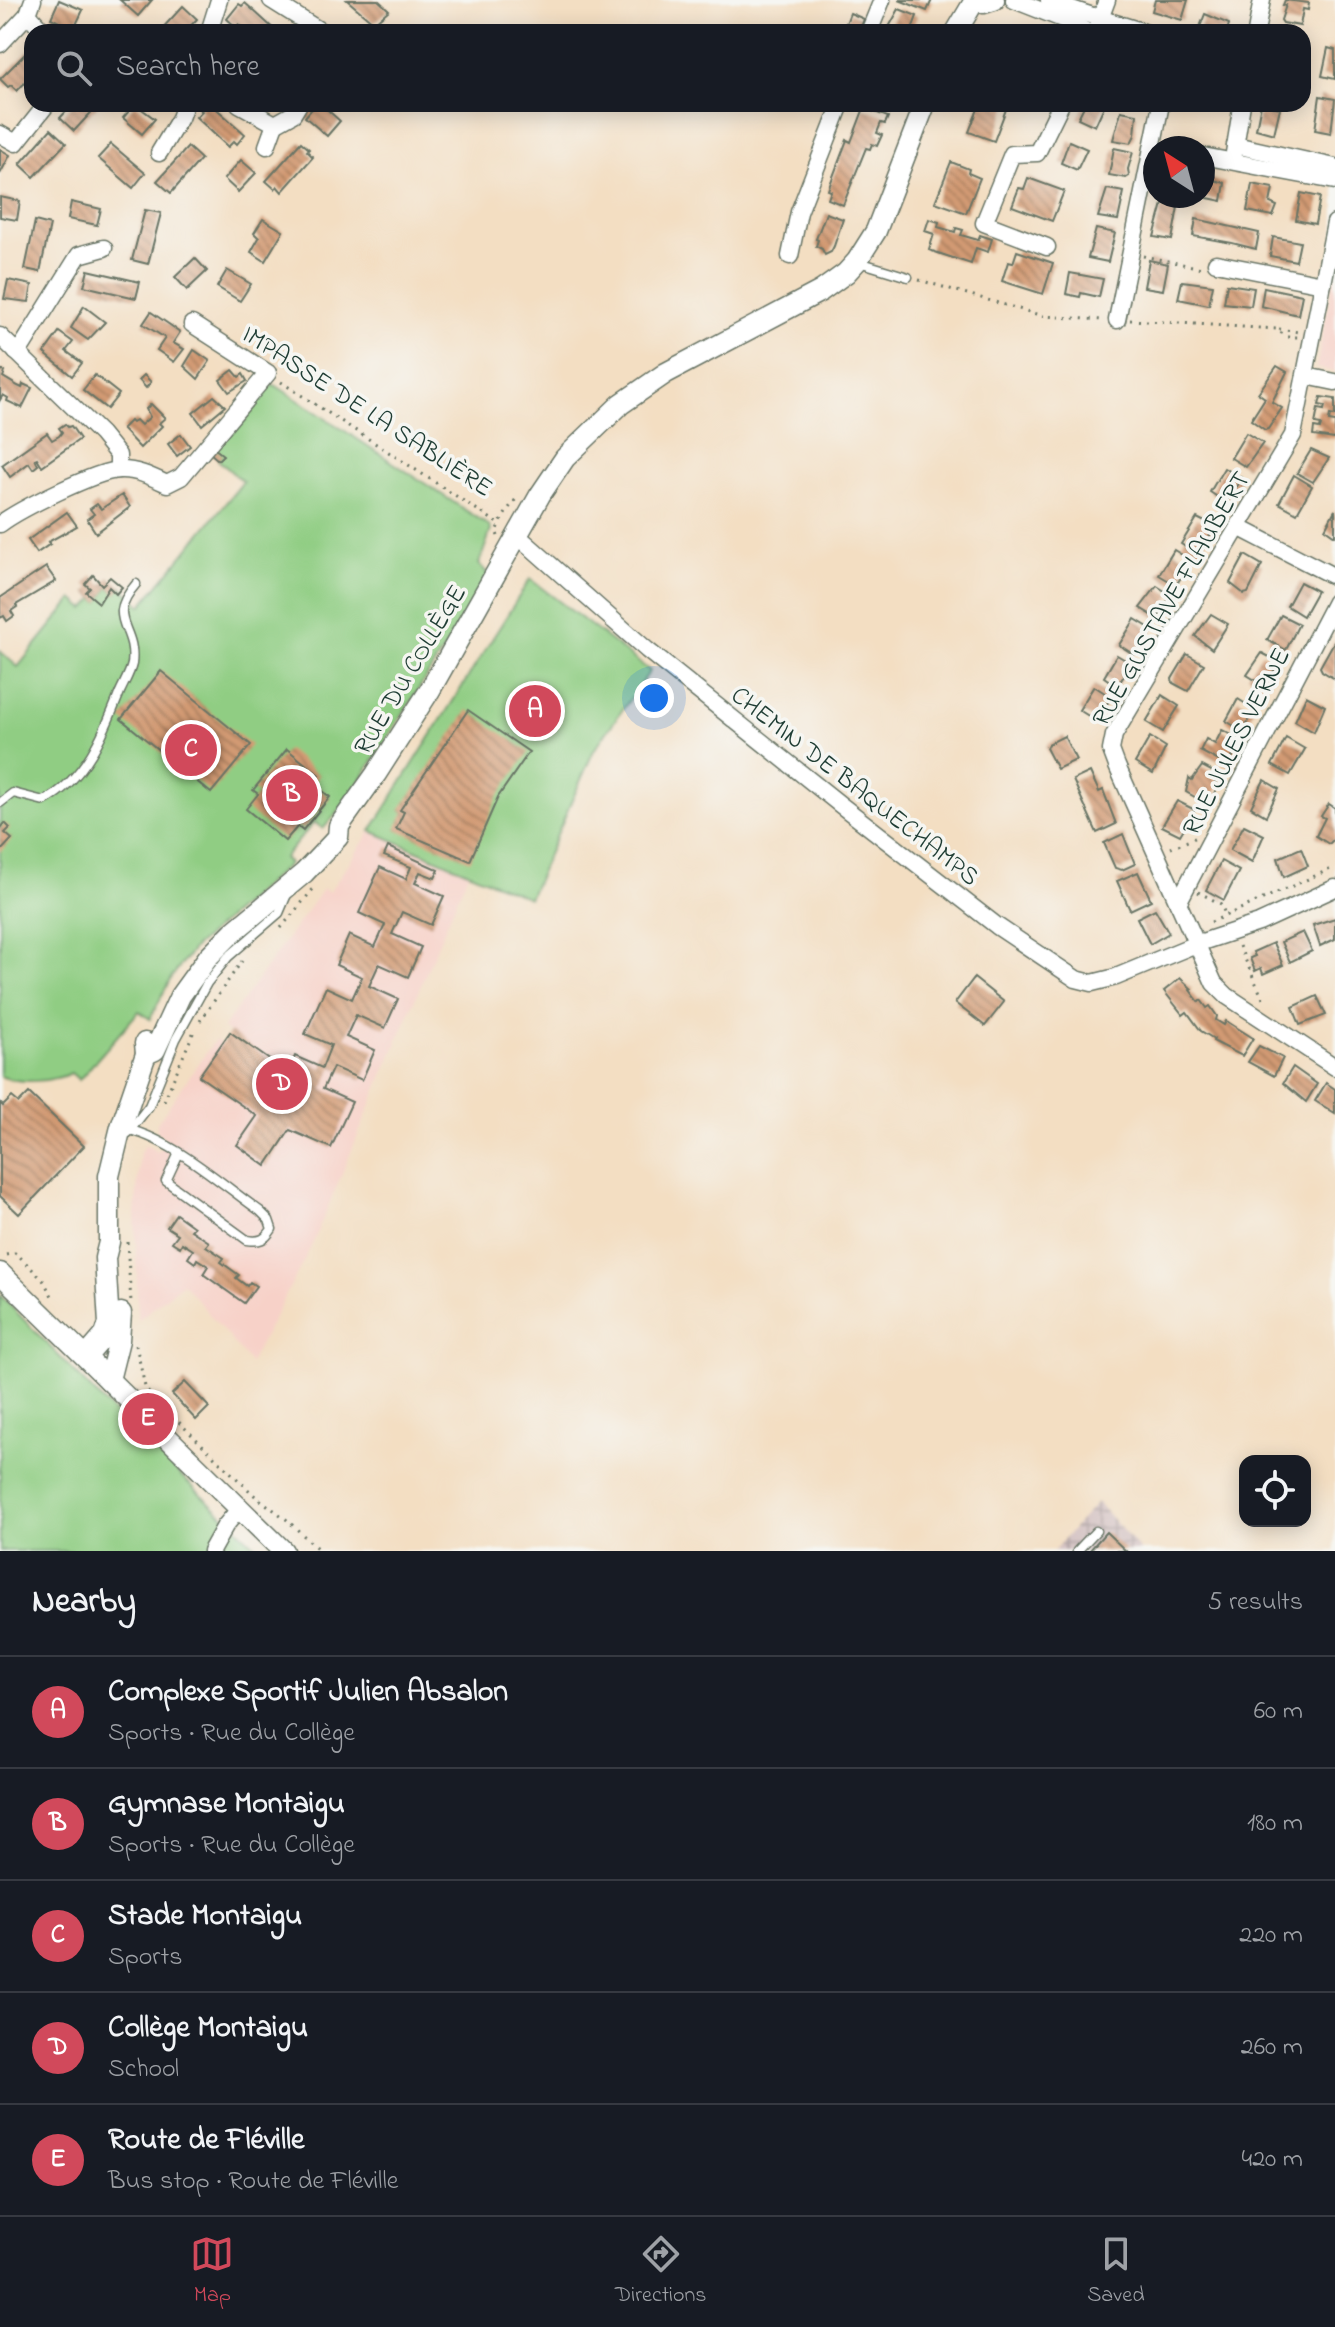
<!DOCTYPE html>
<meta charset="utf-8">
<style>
:root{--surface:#171b24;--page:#20242c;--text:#f1f3f6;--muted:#9ea1a6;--line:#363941;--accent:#d1495b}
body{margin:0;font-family:"Indie Flower",sans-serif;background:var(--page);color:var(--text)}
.controls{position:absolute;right:24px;bottom:24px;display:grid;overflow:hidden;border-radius:16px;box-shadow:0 4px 20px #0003}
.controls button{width:72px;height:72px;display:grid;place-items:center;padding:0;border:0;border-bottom:2px solid var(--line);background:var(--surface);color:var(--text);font:40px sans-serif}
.compass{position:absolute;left:1143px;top:136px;width:72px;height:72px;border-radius:50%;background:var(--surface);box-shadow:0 4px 20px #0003;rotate:324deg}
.you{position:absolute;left:654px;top:698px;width:28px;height:28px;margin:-20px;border:6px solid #fff;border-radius:50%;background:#1a73e8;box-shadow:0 0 0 12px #1a73e833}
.badge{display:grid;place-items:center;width:52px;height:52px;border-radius:50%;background:var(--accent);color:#fff;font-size:26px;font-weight:700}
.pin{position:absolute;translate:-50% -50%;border:4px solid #fff;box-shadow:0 2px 8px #0006}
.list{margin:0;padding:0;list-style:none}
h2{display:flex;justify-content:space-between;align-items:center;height:104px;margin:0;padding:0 32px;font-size:34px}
h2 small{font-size:26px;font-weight:400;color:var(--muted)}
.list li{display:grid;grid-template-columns:52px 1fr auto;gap:24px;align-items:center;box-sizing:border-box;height:112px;padding:0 32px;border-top:2px solid var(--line)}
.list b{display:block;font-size:30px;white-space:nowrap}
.list p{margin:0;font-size:26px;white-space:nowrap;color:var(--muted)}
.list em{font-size:26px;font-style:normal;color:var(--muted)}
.icon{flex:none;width:44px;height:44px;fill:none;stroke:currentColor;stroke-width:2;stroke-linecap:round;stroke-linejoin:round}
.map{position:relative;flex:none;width:1335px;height:1551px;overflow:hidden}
.search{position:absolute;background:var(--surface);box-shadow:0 4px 20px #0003;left:24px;right:24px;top:24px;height:88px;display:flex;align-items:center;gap:20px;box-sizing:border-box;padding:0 28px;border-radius:24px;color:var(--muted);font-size:30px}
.sheet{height:664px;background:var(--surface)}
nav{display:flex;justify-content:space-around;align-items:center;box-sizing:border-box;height:112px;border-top:2px solid var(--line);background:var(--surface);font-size:22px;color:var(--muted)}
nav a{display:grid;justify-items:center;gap:4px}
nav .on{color:var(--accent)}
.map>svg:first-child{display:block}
.built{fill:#f7d1c8}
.industrial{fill:url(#industrial-grid)}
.green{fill:#90cd83;stroke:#58855c;stroke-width:2}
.building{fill:url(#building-back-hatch)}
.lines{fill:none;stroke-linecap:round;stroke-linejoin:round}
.service-casing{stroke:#697566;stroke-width:11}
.minor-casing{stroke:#697566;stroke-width:19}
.tertiary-casing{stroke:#697566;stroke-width:23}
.path{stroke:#697566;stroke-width:3;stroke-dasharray:2 6;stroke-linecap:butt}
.service{stroke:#fff;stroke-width:8}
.minor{stroke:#fff;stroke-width:16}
.tertiary{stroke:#fff;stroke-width:20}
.labels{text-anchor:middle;stroke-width:7;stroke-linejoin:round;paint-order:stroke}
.street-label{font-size:26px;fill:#1f3d34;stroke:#f6f6f2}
</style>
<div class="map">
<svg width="1335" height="1551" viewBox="0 0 1335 1551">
<defs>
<pattern id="industrial-grid" width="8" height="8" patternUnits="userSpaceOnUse" patternTransform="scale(2)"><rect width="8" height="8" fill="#d2bfc0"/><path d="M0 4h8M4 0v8" fill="none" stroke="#aa9c9d"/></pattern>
<pattern id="building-back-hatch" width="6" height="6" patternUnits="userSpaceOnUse" patternTransform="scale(2)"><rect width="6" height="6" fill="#d29a73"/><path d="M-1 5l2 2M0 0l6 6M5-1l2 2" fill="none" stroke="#aa7f5f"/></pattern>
</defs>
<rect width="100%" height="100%" fill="#f6f6f2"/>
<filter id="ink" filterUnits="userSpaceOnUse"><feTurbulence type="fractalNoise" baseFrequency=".0125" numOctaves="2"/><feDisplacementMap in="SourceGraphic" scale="16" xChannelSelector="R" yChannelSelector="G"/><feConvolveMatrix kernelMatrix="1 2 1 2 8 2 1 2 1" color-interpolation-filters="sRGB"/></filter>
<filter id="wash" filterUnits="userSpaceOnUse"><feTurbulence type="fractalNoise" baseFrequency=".006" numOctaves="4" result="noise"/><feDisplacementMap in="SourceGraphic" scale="32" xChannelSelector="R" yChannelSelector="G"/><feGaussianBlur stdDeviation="1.8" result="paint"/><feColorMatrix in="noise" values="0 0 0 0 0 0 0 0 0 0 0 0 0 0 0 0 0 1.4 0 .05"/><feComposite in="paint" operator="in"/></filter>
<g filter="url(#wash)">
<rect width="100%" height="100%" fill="#f3dec2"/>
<g class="built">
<polygon points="1335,270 1335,372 1316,368"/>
<polygon points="371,831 468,873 312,1245 250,1363 183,1283 138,1320 135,1213 140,1152 145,1145 158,1152 167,1140 157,1131 157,1123 215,1040 222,1044 229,1033 223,1028 323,888 329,892"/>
</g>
<polygon class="industrial" points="1097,1502 1141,1551 1053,1551"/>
<g class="green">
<path d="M267 385H275L488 525 491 530 479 564 488 574 457 629 346 803 323 829 314 822 284 858 289 864 194 948 171 978 150 1019 139 1011 79 1080 71 1073C53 1082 19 1084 0 1076V651L18 667 73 599 85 609 94 599 99 602 109 587 116 593 122 587 141 606 243 482 218 460 222 455 214 448Z"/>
<polygon points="530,579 650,671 594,750 529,898 371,831"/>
<polygon points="0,1295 109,1408 261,1551 0,1551"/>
</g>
<g id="blocks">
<g class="building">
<polygon points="59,0 83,10 74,29 51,18"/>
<polygon points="120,0 152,0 138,16"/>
<polygon points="347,0 378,0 389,10 374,23"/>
<polygon points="899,0 932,0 927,11"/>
<polygon points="1155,0 1188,0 1182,20 1152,11"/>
<polygon points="1285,0 1309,3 1308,10 1303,9 1300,26 1283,23 1281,20 1286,5 1283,5"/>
<polygon points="245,3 253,10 277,32 248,32 239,24 236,27 227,19 239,4 242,6"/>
<polygon points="183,6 197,19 185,32 159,32"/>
<polygon points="899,9 917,16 911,32 901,32 889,27"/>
<polygon points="850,13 864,19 859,32 843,31"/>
<polygon points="1205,14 1229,24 1227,32 1198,32"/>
<polygon points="32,47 32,75 17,91 11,85 8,87 0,79"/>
<polygon points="1328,48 1335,50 1335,79 1322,76"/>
<polygon points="1320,96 1335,99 1331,133 1315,130"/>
<polygon points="73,104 99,104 74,131 60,118"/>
<polygon points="135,104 155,119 142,134 123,118"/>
<polygon points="203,104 211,104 245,134 237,144 234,141 228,147 196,117 202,111 199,109"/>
<polygon points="316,104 321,104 340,121 327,136 305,117"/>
<polygon points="980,104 1008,104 994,141 969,132"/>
<polygon points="1085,104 1105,104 1095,126 1078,118"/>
<polygon points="1261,104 1280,108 1274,134 1256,129"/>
<polygon points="864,108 888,117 885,124 881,123 877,133 882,135 877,146 872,144 870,149 866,148 843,205 828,199 831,191 828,190 847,140 851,142"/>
<polygon points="1121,111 1137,114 1135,135 1131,143 1113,140"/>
<polygon points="51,129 66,143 34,177 20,164"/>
<polygon points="1069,141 1087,149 1077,170 1061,163"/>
<polygon points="301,142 309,149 307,151 313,157 282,192 277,186 275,189 266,181"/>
<polygon points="111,144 145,173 133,188 98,158"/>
<polygon points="188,147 201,159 171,193 157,181"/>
<polygon points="1114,148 1133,152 1128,169 1129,176 1126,178 1109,175"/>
<polygon points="0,149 10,155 0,174"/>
<polygon points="241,160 256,173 238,192 224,179"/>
<polygon points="951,162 969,169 968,173 980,178 966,213 935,202"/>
<polygon points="1203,177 1225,183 1222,201 1203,197"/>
<polygon points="1028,178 1064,191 1052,221 1012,206 1019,188 1024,189"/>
<polygon points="1252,184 1273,188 1270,203 1277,206 1273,216 1247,211"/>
<polygon points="1107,189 1124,192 1118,220 1098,217"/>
<polygon points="1301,193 1320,197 1315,224 1296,220"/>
<polygon points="0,197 20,201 17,220 0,217"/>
<polygon points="71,202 101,209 97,225 68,219"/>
<polygon points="1163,204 1178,207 1172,240 1154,237"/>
<polygon points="145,210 161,213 148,264 132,260"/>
<polygon points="826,213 843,219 834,246 831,252 825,255 822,249 816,246 818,240 816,239"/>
<polygon points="263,219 283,231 265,261 251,252 259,238 254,233"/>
<polygon points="929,219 939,222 938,227 955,232 956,228 963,230 961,235 978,240 980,235 992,239 988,252 976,248 971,264 929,250 934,234 925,231"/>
<polygon points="1196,219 1259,233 1256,249 1232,243 1193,236"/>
<polygon points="35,221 50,225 40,272 25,269"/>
<polygon points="1096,229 1115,233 1108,262 1088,258"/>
<polygon points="1273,237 1300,242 1296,261 1270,256"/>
<polygon points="1017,251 1053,263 1043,294 1002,281 1008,262 1013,263"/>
<polygon points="195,258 207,271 187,290 175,277"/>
<polygon points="1149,260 1168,264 1163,290 1144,287"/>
<polygon points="88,270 140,282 136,298 84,286"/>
<polygon points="227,270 251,284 240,301 217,287"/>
<polygon points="1070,273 1103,279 1099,297 1081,293 1080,297 1066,294"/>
<polygon points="8,280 32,285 29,302 4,299"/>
<polygon points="1182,281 1213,285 1209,305 1178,299"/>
<polygon points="1227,284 1254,288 1251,306 1224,303"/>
<polygon points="1264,287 1302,295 1298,315 1261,306"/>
<polygon points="84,306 105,322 88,340 71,328"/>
<polygon points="151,312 180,332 173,343 184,349 174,362 157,350 165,338 143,324"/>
<polygon points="59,332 73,342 66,351 82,363 72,376 44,353"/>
<polygon points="194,350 210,361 198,379 184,366"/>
<polygon points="1277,366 1287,372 1272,402 1282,408 1268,429 1265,430 1251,420 1265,398 1258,393"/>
<polygon points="0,369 5,372 3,377 18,386 22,388 23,384 32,388 22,408 7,401 8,398 3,395 0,400"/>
<polygon points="233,370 239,377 243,374 247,381 229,392 220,380"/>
<polygon points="95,375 119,394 107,409 83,390"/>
<polygon points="144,375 151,382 146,388 139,380"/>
<polygon points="214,396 225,406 202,425 193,413"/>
<polygon points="1321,397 1335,399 1335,416 1330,415 1329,421 1335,422 1335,439 1313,436 1314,428 1320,429 1321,425 1315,424 1318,409 1324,410 1325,406 1319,405"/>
<polygon points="151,404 165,418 159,423 162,426 140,448 122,429 130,421 132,423 136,420 141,425 150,417 146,409"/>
<polygon points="65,424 68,427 71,426 80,439 42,466 37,458 35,459 38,465 33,469 29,463 10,477 2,465 47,433 52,440 59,436 62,432 59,428"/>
<polygon points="1246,433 1263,443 1246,467 1231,458"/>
<polygon points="181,434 190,446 177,456 168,444"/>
<polygon points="214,448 223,455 218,460 210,453"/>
<polygon points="1311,450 1329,458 1313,482 1297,473"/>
<polygon points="1224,468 1242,478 1225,502 1210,492"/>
<polygon points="1294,475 1312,486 1297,513 1279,503"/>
<polygon points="122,495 130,507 96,533 87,519 94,514 90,509 97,504 101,509"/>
<polygon points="1335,510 1335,536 1325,529"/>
<polygon points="67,512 77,526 48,542 50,544 37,553 28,540"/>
<polygon points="1197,518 1215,527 1198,555 1181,544"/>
<polygon points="1174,550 1192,561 1176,585 1159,575"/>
<polygon points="1245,555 1262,565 1248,593 1244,594 1230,583"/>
<polygon points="46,567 56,581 16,605 17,607 11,611 14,616 7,621 4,616 0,618 0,598"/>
<polygon points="93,575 102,585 110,577 122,587 116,594 109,587 99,603 86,592 90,588 85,584"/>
<polygon points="1300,582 1317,591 1303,616 1287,606"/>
<polygon points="1157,586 1171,595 1159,616 1155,617 1140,608"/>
<polygon points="1211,614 1228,624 1212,649 1195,636"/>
<polygon points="1281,615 1299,624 1286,650 1267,640"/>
<polygon points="1135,619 1153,630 1136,654 1133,654 1119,645"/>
<polygon points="1335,640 1335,679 1322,671 1320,667"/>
<polygon points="1262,653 1279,662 1265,686 1247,675"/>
<polygon points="1187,654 1204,664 1188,691 1173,683 1172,679"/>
<polygon points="1117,655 1132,664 1117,686 1104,677"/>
<polygon points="161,671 251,745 211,793 121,719"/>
<polygon points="1094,686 1111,697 1098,719 1095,720 1079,710"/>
<polygon points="1162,695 1179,706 1163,732 1146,722"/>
<polygon points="1306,696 1325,706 1314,732 1295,721"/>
<polygon points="1238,699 1254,709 1243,731 1226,721"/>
<polygon points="468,710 529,752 498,797 470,861 396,829 404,812 400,810"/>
<polygon points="1222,730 1241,740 1228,766 1200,751 1206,739 1215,744"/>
<polygon points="1064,736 1076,760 1057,769 1046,748 1048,744"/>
<polygon points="1150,737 1166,747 1153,774 1135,763"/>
<polygon points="1286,738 1305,749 1290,775 1272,765"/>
<polygon points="287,749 319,775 313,783 330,797 303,830 298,826 285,841 246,809 258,794 253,790"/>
<polygon points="1202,766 1219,775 1215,783 1218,785 1213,796 1210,795 1206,801 1202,801 1186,792 1189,778 1192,780"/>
<polygon points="1090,772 1099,792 1103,790 1116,824 1097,833 1073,780"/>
<polygon points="1264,780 1279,789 1266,816 1251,807"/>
<polygon points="1177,801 1195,810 1180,835 1162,826"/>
<polygon points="1329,804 1335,808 1335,838 1329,844 1316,836 1325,818 1321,816"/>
<polygon points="5,823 10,828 5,833 12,839 0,852 0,829"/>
<polygon points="1244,825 1264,835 1252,862 1230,850"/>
<polygon points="1123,834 1135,864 1122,870 1115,868 1104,843"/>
<polygon points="388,847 439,870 435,878 420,872 415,883 444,896 431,925 402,912 392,934 421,947 408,977 379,964 369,986 398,999 385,1028 356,1015 346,1037 375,1050 362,1080 333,1067 323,1089 352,1102 331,1148 290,1130 266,1166 237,1145 257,1116 199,1076 230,1032 288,1073 295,1056 322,1068 331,1045 305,1034 326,987 352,999 362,977 336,965 349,935 375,947 385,925 359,913 380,867 406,879 411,867 384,856"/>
<polygon points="1301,848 1308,866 1284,877 1278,858"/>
<polygon points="1221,861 1239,871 1224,900 1206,890"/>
<polygon points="1138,872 1151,900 1130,910 1117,881"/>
<polygon points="1155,909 1169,933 1150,944 1137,918"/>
<polygon points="1335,918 1335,939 1320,946 1313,925"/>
<polygon points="1303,932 1312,951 1290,962 1281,942"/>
<polygon points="1273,943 1283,965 1263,974 1261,968 1255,971 1250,958 1255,956 1253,952"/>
<polygon points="974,978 1004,1002 985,1026 955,1003"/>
<polygon points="1180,978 1192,989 1190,990 1199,1002 1201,1000 1207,1008 1210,1006 1217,1016 1216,1020 1224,1025 1226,1021 1253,1038 1242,1056 1213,1041 1214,1039 1201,1031 1187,1012 1183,1015 1164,991"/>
<polygon points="1317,996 1326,1015 1300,1025 1293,1007"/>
<polygon points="1259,1046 1283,1058 1274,1076 1248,1062"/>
<polygon points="1293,1067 1317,1084 1306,1102 1283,1083"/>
<polygon points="1326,1083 1335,1089 1335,1113 1315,1101"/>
<polygon points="29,1093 84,1146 19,1214 0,1196 0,1103 3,1106 12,1097 19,1103"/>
<polygon points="176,1214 194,1227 191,1230 209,1242 206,1246 224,1258 221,1262 239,1275 236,1278 247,1286 250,1282 256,1286 244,1303 203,1274 208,1266 197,1259 195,1263 188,1258 193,1250 182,1243 180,1247 172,1242 178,1234 167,1227"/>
<polygon points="185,1382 209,1407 196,1420 172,1394"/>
<polygon points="1106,1532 1126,1551 1089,1551"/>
</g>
</g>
</g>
<g filter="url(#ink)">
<use href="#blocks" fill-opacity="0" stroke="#697566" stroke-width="2"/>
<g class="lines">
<g class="service-casing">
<g id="service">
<polyline points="859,262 908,277"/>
<path d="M0 803 13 793 44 801C85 780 104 733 120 692 124 683 130 673 132 664 137 625 104 621 136 584"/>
<path d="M121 1128C169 1136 220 1183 260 1211L269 1220 272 1229C265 1240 260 1242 247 1240L166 1181 179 1153"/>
<polyline points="128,1133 149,1106 176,1039 207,983 228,957 279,913 288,892"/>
<polyline points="1077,1551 1096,1531"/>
</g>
</g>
<g class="minor-casing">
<g id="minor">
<polyline points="271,0 322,32"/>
<polyline points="1014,0 1070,22 1087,32"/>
<path d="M1049 0C1080 14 1112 21 1144 32"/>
<polyline points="28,14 44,32"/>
<polyline points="1097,27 1107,0"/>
<polyline points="209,32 219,0"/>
<polyline points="869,32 882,0"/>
<polyline points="1256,32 1262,0"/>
<polyline points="0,44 28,14 33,0"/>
<polyline points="239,104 275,124 267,146"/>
<polyline points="275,124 293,114 299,104"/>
<polyline points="0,134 16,143 47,104"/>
<polyline points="1235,145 1335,167"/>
<polyline points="159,153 180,118 185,104"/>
<polyline points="1234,153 1242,104"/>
<polyline points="1203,156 1335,181"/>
<polyline points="1335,223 1293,435 1114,735 1111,750 1117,766 1214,983 1227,996 1335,1067"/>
<polyline points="1047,247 984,223 1012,154 1037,153 1061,104"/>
<polyline points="790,256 799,212 841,104"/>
<polyline points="1216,263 1323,284"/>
<polyline points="1117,320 1161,104"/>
<polyline points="0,336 101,434 118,455 118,470"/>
<polyline points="16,352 23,345 79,255 104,248"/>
<polyline points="1306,376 1335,382"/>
<path d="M0 524C20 509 96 471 119 470 136 469 152 477 167 484L181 477 268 373 192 324"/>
<polyline points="1238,527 1335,577"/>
<polyline points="518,536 647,650 842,806 997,926 1076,979 1092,983 1116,977 1196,944 1259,923 1335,888"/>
<polyline points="1178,903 1335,602"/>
<polyline points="211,1551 225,1526 240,1508"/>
</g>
</g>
<g class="tertiary-casing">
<g id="tertiary">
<polyline points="975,0 984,3 994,0"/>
<polyline points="956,32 975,0"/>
<polyline points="146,1054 155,1050 180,996 209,956 233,932 304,873 338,837 339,826 376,774 430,690 540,495 565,458 621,404 666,373 821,291 846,273 857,261 876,231 925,104"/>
<polyline points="0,1273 283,1551"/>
<polyline points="86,1357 105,1335 109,1324 105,1258 109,1242 109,1176 121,1127 146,1054 145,1043"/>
<polyline points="109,1380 119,1340 121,1313"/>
</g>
</g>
<g class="path">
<polyline points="1143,256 1202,268"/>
<polyline points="919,280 1043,316 1102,320"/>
<polyline points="1130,320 1276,329 1287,337 1299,337"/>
<polyline points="1279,329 1299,332"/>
<polyline points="281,382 499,524"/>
<path d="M498 536 496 531C502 519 508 508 517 498"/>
<polyline points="1171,848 1197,837"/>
<polyline points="1198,892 1221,904 1226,917"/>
<polyline points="1211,922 1335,867"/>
<polyline points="281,928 314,888"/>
<polyline points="1239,946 1264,1001"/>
<polyline points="200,1021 242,961"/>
<polyline points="164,1101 194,1031"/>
<polyline points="127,1242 131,1302"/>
<polyline points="6,1255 15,1253 19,1256 43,1280 52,1296"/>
<polyline points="136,1345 145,1387 150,1395"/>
<polyline points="156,1400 254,1495 286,1519 320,1551"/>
</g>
<use href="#service" class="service"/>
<use href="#minor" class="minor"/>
<use href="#tertiary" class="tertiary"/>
</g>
</g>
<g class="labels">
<g class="street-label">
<text transform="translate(368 410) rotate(33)" y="9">IMPASSE DE LA SABLIÈRE</text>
<text transform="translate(1170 598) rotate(-60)" y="9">RUE GUSTAVE FLAUBERT</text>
<text transform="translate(409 669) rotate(-59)" y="9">RUE DU COLLÈGE</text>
<text transform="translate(1235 741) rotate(-63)" y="9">RUE JULES VERNE</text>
<text transform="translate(856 785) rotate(38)" y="9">CHEMIN DE BAQUECHAMPS</text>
</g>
</g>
</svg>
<div class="controls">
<button><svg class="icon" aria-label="locate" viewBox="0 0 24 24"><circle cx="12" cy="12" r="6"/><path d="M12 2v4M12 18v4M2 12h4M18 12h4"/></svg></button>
</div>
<svg class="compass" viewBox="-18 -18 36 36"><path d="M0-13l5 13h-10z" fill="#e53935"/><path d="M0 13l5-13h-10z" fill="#9ea1a6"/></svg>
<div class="you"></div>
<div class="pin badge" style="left:535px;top:711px">A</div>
<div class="pin badge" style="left:292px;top:795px">B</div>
<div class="pin badge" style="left:191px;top:750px">C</div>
<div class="pin badge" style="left:282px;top:1084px">D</div>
<div class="pin badge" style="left:148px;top:1419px">E</div>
<div class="search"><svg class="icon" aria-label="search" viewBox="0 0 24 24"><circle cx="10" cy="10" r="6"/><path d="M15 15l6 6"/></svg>Search here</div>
</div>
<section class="sheet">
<h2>Nearby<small>5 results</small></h2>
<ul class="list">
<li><span class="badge">A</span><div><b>Complexe Sportif Julien Absalon</b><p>Sports · Rue du Collège</p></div><em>60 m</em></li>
<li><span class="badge">B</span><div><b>Gymnase Montaigu</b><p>Sports · Rue du Collège</p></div><em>180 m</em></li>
<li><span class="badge">C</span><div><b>Stade Montaigu</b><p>Sports</p></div><em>220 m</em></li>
<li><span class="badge">D</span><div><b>Collège Montaigu</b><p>School</p></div><em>260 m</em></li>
<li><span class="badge">E</span><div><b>Route de Fléville</b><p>Bus stop · Route de Fléville</p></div><em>420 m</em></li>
</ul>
</section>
<nav>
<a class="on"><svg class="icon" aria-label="map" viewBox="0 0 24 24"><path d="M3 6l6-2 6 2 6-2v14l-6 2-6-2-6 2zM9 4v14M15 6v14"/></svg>Map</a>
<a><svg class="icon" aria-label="directions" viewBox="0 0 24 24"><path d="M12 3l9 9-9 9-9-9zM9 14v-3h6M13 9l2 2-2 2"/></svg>Directions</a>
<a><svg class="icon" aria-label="saved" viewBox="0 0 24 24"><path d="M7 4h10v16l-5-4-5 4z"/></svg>Saved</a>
</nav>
